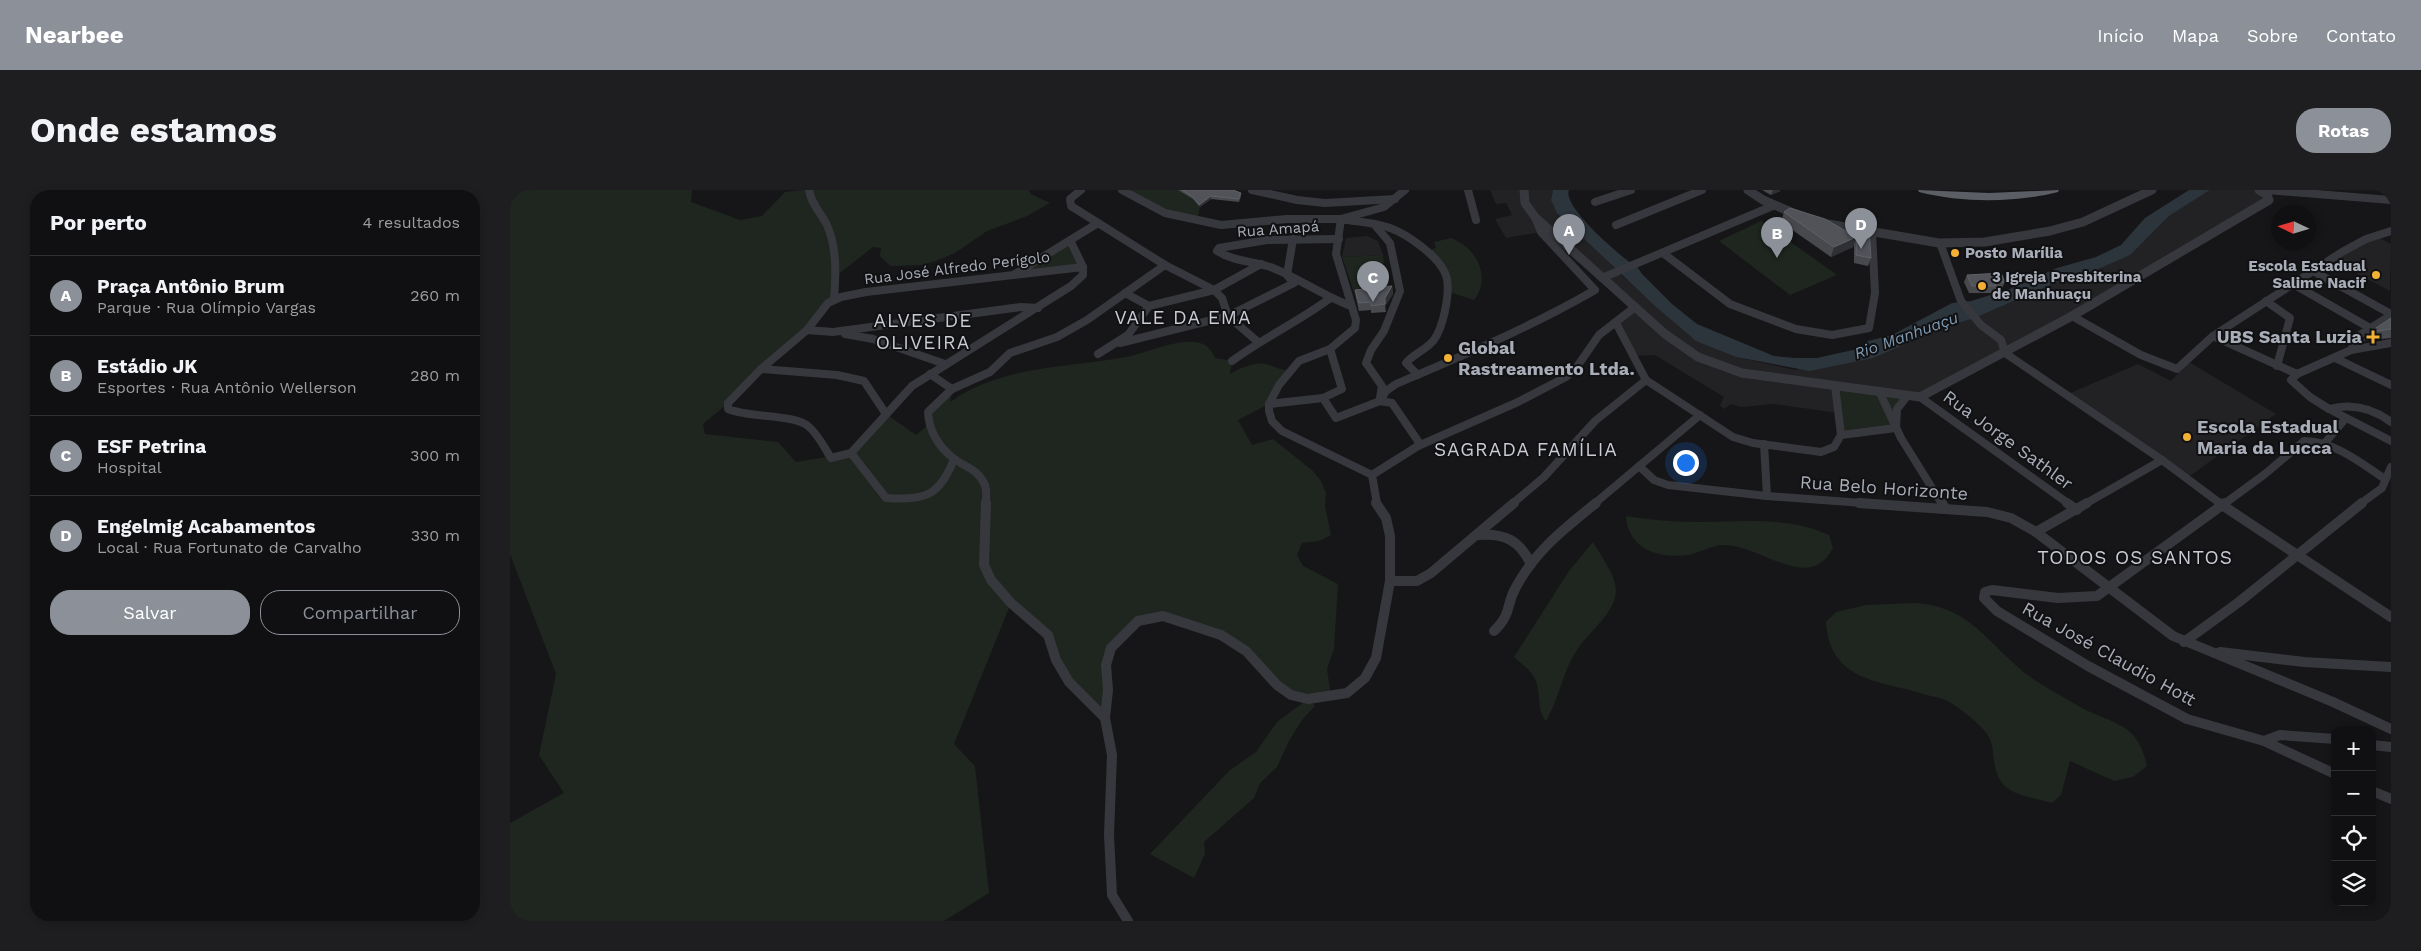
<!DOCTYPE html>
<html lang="pt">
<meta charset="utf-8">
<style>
:root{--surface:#101012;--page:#1e1e20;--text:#f1f3f6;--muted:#9c9d9f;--line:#303032;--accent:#8c9099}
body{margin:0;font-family:"Work Sans",sans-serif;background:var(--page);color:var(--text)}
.controls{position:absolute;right:15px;bottom:15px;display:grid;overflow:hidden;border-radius:10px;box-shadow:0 2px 8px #0003}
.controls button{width:45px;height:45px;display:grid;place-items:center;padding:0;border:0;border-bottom:1px solid var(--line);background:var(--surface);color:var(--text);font:25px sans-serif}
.compass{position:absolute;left:1761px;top:15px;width:45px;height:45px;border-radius:50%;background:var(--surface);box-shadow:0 2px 8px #0003;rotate:274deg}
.you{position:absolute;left:1175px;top:272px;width:18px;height:18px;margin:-12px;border:4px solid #fff;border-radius:50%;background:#1a73e8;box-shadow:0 0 0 8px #1a73e833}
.badge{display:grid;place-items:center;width:32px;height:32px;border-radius:50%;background:var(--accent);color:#fff;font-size:16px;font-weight:700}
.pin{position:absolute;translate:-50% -41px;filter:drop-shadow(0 1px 2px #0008)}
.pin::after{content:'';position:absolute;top:26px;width:18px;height:15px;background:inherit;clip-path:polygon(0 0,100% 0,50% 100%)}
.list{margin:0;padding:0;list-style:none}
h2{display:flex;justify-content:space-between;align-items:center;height:65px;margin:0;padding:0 20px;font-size:21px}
h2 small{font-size:16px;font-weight:400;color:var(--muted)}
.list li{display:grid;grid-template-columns:32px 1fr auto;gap:15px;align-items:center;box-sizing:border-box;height:80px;padding:0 20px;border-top:1px solid var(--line)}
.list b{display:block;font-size:19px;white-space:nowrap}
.list p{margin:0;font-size:16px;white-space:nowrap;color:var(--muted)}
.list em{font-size:16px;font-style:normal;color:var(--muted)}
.actions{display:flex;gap:10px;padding:15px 20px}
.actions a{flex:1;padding:11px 0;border:1px solid var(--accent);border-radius:20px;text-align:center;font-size:18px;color:var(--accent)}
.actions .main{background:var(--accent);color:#fff}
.icon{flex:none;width:28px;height:28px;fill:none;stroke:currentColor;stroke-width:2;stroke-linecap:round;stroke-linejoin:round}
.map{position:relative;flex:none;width:1881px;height:731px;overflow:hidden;border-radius:20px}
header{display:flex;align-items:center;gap:30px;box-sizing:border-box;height:70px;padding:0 25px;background:var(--accent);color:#fff}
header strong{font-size:24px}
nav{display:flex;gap:28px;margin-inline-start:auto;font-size:18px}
.intro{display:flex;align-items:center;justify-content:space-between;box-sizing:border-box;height:120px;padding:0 30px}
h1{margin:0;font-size:35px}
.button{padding:12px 22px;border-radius:20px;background:var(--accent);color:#fff;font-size:18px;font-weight:700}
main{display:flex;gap:30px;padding:0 30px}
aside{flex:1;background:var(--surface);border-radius:20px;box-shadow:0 2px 8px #0003}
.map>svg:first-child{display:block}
.built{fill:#222225}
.green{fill:#1e261f}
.water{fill:#2c353c}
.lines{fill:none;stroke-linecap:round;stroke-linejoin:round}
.minor-far1{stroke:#37383d;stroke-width:8}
.minor{stroke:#37383d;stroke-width:10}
.tertiary{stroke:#37383d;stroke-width:9}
.trunk{fill:#5b5e65;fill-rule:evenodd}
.wall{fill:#47494d}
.shaded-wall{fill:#2f3033}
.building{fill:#525359;stroke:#5f6168}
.poi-dot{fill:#f2b134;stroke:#111113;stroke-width:2}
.labels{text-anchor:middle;stroke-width:4;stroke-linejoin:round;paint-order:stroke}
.far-street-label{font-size:15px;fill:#a8adb8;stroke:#111113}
.far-poi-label{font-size:15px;font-weight:bold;fill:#a8adb8;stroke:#111113;text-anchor:start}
.far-water-label{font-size:16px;font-style:italic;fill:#7f9bb3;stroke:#111113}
.poi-label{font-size:18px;font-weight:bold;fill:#a8adb8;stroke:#111113;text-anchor:start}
.street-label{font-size:18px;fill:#a8adb8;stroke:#111113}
.neighbourhood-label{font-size:19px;letter-spacing:1px;fill:#c9ccd4;stroke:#111113}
</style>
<header>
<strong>Nearbee</strong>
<nav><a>Início</a><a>Mapa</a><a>Sobre</a><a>Contato</a></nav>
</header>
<div class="intro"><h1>Onde estamos</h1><a class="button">Rotas</a></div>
<main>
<aside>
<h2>Por perto<small>4 resultados</small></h2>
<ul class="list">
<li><span class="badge">A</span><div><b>Praça Antônio Brum</b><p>Parque · Rua Olímpio Vargas</p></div><em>260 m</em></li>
<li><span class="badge">B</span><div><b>Estádio JK</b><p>Esportes · Rua Antônio Wellerson</p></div><em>280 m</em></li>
<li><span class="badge">C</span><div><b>ESF Petrina</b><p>Hospital</p></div><em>300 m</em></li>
<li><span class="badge">D</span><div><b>Engelmig Acabamentos</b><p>Local · Rua Fortunato de Carvalho</p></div><em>330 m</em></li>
</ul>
<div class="actions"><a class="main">Salvar</a><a>Compartilhar</a></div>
</aside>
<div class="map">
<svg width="1881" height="731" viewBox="0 0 1881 731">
<rect width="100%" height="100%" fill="#161618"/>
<g class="built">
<polygon points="980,0 1043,0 1041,10 1108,82 1180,146 1226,167 1285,180 1399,153 1435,137 1465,128 1549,91 1574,85 1635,50 1659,26 1700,0 1749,0 1759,7 1430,198 1328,223 1264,214 1231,217 1221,214 1214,219 1210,215 1214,207 1145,165 1124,166 1106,133 1124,117 1031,42 996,48 985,29 1002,25 996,13 986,14"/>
<polygon points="857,46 868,51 873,65 832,67 836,48"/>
<polygon points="1865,46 1881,54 1880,101 1823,71"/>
<polygon points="1679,172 1766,224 1677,288 1558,204 1628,174 1661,191"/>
</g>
<g class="green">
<path d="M0 0H182L181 12 230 30 252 26 275 2 292 0H519L521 4 540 13 517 26 477 41 445 63 426 71 411 75 380 76 370 66 371 58 363 57 326 86 324 109 218 213 193 234 195 244 268 252 286 272 341 263 376 224 406 245 418 235V222L442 199 440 212C492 175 556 178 616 167 637 163 669 147 690 153 698 155 702 161 705 168L722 171 720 184C731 178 743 172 756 174 764 176 771 180 780 181L759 214 728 230 742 255 763 249 803 281 811 291 816 303 815 316 821 345 809 351 792 353 787 365 793 376 828 394 824 459 817 479 821 507 799 509 805 516 792 530 779 551 767 577 750 593 744 608 694 652 695 664 684 688 640 664 719 581 746 562 767 532 798 509 781 505 711 445 639 428 601 458 595 528 559 492 538 445 501 413 444 554 465 576 479 703 434 731H0V633L54 603 29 565 46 484 0 364Z"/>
<polygon points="612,0 669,0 683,9 690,17 688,26 669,28"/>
<polygon points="1251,31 1327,85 1280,105 1209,51"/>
<path d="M941 48C966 57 982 87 964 110L939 102 935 82 917 61 926 58 924 52Z"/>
<polygon points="560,50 573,77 502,86"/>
<polygon points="873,65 874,73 871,74 882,104 846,108 832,67"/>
<polygon points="1325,195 1398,205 1387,219 1386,238 1331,245"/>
<path d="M1116 326C1141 330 1165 332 1190 332 1233 332 1279 326 1319 345L1323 358C1299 404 1251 355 1214 355 1202 355 1190 363 1178 365 1148 369 1118 359 1116 326Z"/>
<path d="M1083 352C1090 364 1106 386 1106 400 1106 422 1081 440 1069 457 1053 479 1050 507 1036 531 1025 518 1033 498 1022 484 1018 478 1010 473 1004 467L1059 381Z"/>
<path d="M1403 413C1466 415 1482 464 1531 494 1545 502 1559 511 1574 519 1587 526 1603 530 1615 538 1628 546 1634 562 1637 576L1623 587 1604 591 1560 571 1551 605 1542 613C1529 609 1510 607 1499 599 1478 586 1488 558 1477 544 1471 535 1449 517 1439 512 1433 508 1424 507 1417 505 1371 490 1320 493 1316 432L1326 422 1356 415Z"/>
</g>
<path class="water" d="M1043 0H1059C1051 16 1113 69 1128 78L1132 84 1162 114 1187 134 1264 166 1285 168H1307L1352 158 1358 151 1382 145 1442 113 1461 111 1500 99 1547 78 1586 67 1611 55 1635 28 1679 0H1700L1659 26 1620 65 1586 80 1549 91 1465 128 1435 137 1363 168 1300 181 1226 167 1186 151 1145 116 1047 23 1041 10Z"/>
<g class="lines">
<g class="minor-far1">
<path d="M299 0C301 14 311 23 317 35 327 58 326 84 324 109"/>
<polyline points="571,0 560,9 561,16 655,75 704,100 712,108 718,126 748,152"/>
<polyline points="612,0 655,23 711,35 777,29 831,29 874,17 895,0"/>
<polyline points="742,0 787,10 815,13 885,9"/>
<polyline points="958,0 966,30"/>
<polyline points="1756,0 1881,10"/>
<polyline points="1085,12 1121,0"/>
<polyline points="864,34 880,53 890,101 874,141 861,160 856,173 872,196 870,208"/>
<polyline points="1106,35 1192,0"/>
<path d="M829 49 757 50 709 58 707 61C724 72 745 71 763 78 790 89 813 106 841 116"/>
<polyline points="560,50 573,77"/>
<polyline points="1430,53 1451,111 1471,135 1491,150 1495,163 1652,270 1711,314"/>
<polyline points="1153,63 1220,114 1286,139 1322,145 1359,138 1365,103 1362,42"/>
<path d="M573 77V85L561 96 402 196 341 263 321 268C314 257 308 244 298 236 284 224 239 228 218 219V213L251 179 297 140 318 113 331 107 356 102Z"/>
<polyline points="1803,81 1881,124"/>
<polyline points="505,84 588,33"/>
<polyline points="1092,88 1265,15"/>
<polyline points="1783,94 1860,138"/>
<polyline points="1756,111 1780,128 1767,176"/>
<polyline points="639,116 704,100 751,74"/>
<path d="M1881 125 1848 146 1841 160 1787 184 1781 190 1800 207 1819 219C1842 213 1862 218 1881 232"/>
<polyline points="1562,126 1631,165 1667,179 1703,146 1832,62 1856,49 1881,41"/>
<polyline points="1106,133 1136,190 1223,247 1243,253 1311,262 1324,257 1331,245"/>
<polyline points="297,140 323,142 511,117 528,118"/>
<polyline points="335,144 363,149 435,174"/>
<polyline points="1703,146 1787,184"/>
<polyline points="610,153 718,126 784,93 777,85 783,49"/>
<polyline points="820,159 789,171 769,195 759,214 759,221 762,231 772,241 862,285"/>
<polyline points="1841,160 1881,153"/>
<polyline points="588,164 618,145 639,116 615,103"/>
<polyline points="1825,168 1881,195"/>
<path d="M722 171C753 148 788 132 819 109"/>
<polyline points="251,179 327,185 354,191 376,224"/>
<polyline points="420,184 442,199 480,182 500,163 547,147 577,130 655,75"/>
<polyline points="1325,195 1331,245"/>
<path d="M442 199 418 222C419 241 428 256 443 268 456 278 467 278 475 295 477 300 476 308 476 314"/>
<polyline points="1369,201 1391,248 1432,314"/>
<polyline points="1410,207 1559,314"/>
<path d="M870 211 826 228 813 208 832 199 820 159 845 138 846 130 826 64 831 29C847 32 865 32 880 38 897 44 928 66 935 83 942 98 934 131 927 145 920 159 905 162 896 173L908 185"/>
<path d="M870 211 876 201 886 194C954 165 1021 137 1085 100L1031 42 1025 27"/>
<polyline points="870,211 882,213 910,254"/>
<polyline points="759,214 813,208"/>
<polyline points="1819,219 1881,251"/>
<polyline points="1331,245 1386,238 1387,219 1398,205"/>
<polyline points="1254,254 1257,306"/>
<polyline points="1814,254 1836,228"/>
<path d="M341 263 376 308C414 311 430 306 444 269"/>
<polyline points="1129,276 1144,290 1158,295 1257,306 1366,314"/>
<polyline points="867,314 862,285 908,256 1008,212 1056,187 1066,178 1089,145 1125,117"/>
<polyline points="1002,314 1034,287 1085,231 1136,190"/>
<polyline points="1084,314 1190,225"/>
<polyline points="1575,314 1652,270"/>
<path d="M1714 314 1755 284 1794 251C1824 251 1851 273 1875 289"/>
<polyline points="1850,314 1872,298 1881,277"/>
</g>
<g class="minor">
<polyline points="476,313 474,375 481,390 501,413 538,445 546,470 559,492 595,528"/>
<polyline points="1349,313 1477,322 1501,328 1526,342 1663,446 1823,512 1881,539"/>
<polyline points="1432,313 1435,318"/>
<polyline points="1557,313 1567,320"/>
<polyline points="1709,313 1881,427"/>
<polyline points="1715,313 1587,406 1548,408 1482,400 1475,402 1474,408 1487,421 1578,476 1677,529 1754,551 1825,584"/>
<polyline points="1526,342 1577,313"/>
<path d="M968 345C995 343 1009 350 1021 374"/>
<polyline points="880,391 907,391 921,383 1004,313"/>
<path d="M984 441C1003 422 995 416 1006 397 1026 360 1054 339 1086 313"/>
<polyline points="1674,452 1729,412 1852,313"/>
<polyline points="1710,462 1794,472 1881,477"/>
<polyline points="1754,551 1770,545 1825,549"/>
<polyline points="1862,555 1881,557"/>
<polyline points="1862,601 1881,609"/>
<polyline points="618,731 602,705 599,645 602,565 595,528 598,500 596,475 601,458 628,431 653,426 711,445 736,461 767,495 781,505 798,509 837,503 855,488 866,468 880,391 880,346 876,328 866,313"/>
</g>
<g class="tertiary">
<polyline points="1014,0 1015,13 1025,27 1155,144 1188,167 1232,183 1410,207 1562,126 1759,10 1757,5 1749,0"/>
<polyline points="1238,0 1253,10 1290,26"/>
<polyline points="1312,33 1429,53 1475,52 1540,41 1573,32 1642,0"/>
</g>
<path class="trunk" d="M1408 0 1479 3 1549 0 1548 2C1505 13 1452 13 1409 2Z"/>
</g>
<g class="wall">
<polygon points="668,0 723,0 731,3 731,6 729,12 701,9 690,17 683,9"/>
<polygon points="1252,0 1270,0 1270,1 1261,5"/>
<polygon points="1274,22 1345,46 1347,38 1361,68 1358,76 1344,73 1344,53 1343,57 1321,67 1271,32"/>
<polygon points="1457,85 1495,92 1491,100 1484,100 1482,103 1459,103 1454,92"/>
<polygon points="882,96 883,104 875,116 876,122 861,123 861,120 849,121 846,108 845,100"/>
<polygon points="1881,128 1881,148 1852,151 1860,142"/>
</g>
<g class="shaded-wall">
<polygon points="1263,0 1270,0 1270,1 1261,5"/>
<polygon points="701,6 701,9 690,17 689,15"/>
<polygon points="1346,47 1343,57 1321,67 1324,57"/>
<polygon points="882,96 883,104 875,116 876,122 875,108"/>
</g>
<g class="building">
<polygon points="672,0 723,0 731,3 728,9 701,6 689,15 683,7"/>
<polygon points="1280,18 1315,29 1346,47 1324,57 1274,22"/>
<polygon points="1347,38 1359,40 1361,68 1346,65"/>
<polygon points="1491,83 1495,92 1484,92 1486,96 1462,96 1457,85"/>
<polygon points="882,96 875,108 875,114 861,116 861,112 849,113 845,100"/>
<polygon points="1881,128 1881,139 1860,142"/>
</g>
<g class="poi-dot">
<circle cx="1445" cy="63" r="5"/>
<circle cx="1866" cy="85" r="5"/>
<circle cx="1472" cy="96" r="5"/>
<path d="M1860.5 139.5h5v5h5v5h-5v5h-5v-5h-5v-5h5z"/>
<circle cx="938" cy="168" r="5"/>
<circle cx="1677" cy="247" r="5"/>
</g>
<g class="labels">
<g class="far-street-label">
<text transform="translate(768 39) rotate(-4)" y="5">Rua Amapá</text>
<text transform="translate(447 78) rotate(-7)" y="5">Rua José Alfredo Perígolo</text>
</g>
<g class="far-poi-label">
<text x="1455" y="68">Posto Marília</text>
<text x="1856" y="81" text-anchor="end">Escola Estadual<tspan x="1856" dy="17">Salime Nacif</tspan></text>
<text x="1482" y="92">3 Igreja Presbiterina<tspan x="1482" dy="17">de Manhuaçu</tspan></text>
</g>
<g class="far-water-label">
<text transform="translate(1396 145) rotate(-20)" y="6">Rio Manhuaçu</text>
</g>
<g class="poi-label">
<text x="1852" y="153" text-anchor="end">UBS Santa Luzia</text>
<text x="948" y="164">Global<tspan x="948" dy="21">Rastreamento Ltda.</tspan></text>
<text x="1687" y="243">Escola Estadual<tspan x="1687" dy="21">Maria da Lucca</tspan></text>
</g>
<g class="street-label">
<text transform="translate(1498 250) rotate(36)" y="6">Rua Jorge Sathler</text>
<text transform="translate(1374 298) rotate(4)" y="6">Rua Belo Horizonte</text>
<text transform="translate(1599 464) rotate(29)" y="6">Rua José Claudio Hott</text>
</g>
<g class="neighbourhood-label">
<text x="673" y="134">VALE DA EMA</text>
<text x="413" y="137">ALVES DE<tspan x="413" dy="22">OLIVEIRA</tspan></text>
<text x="1016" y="266">SAGRADA FAMÍLIA</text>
<text x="1625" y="374">TODOS OS SANTOS</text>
</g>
</g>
</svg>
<div class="controls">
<button>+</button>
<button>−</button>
<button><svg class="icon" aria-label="locate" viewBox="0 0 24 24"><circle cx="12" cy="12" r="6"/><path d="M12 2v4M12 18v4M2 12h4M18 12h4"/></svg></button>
<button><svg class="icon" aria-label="layers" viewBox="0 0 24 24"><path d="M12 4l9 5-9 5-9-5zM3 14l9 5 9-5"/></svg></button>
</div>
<svg class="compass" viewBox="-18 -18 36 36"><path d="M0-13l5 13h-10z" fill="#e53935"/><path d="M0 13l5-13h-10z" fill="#9c9d9f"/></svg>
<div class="you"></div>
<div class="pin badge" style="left:1059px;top:65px">A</div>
<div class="pin badge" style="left:1267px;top:68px">B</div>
<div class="pin badge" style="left:863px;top:112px">C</div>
<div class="pin badge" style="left:1351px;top:59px">D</div>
</div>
</main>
